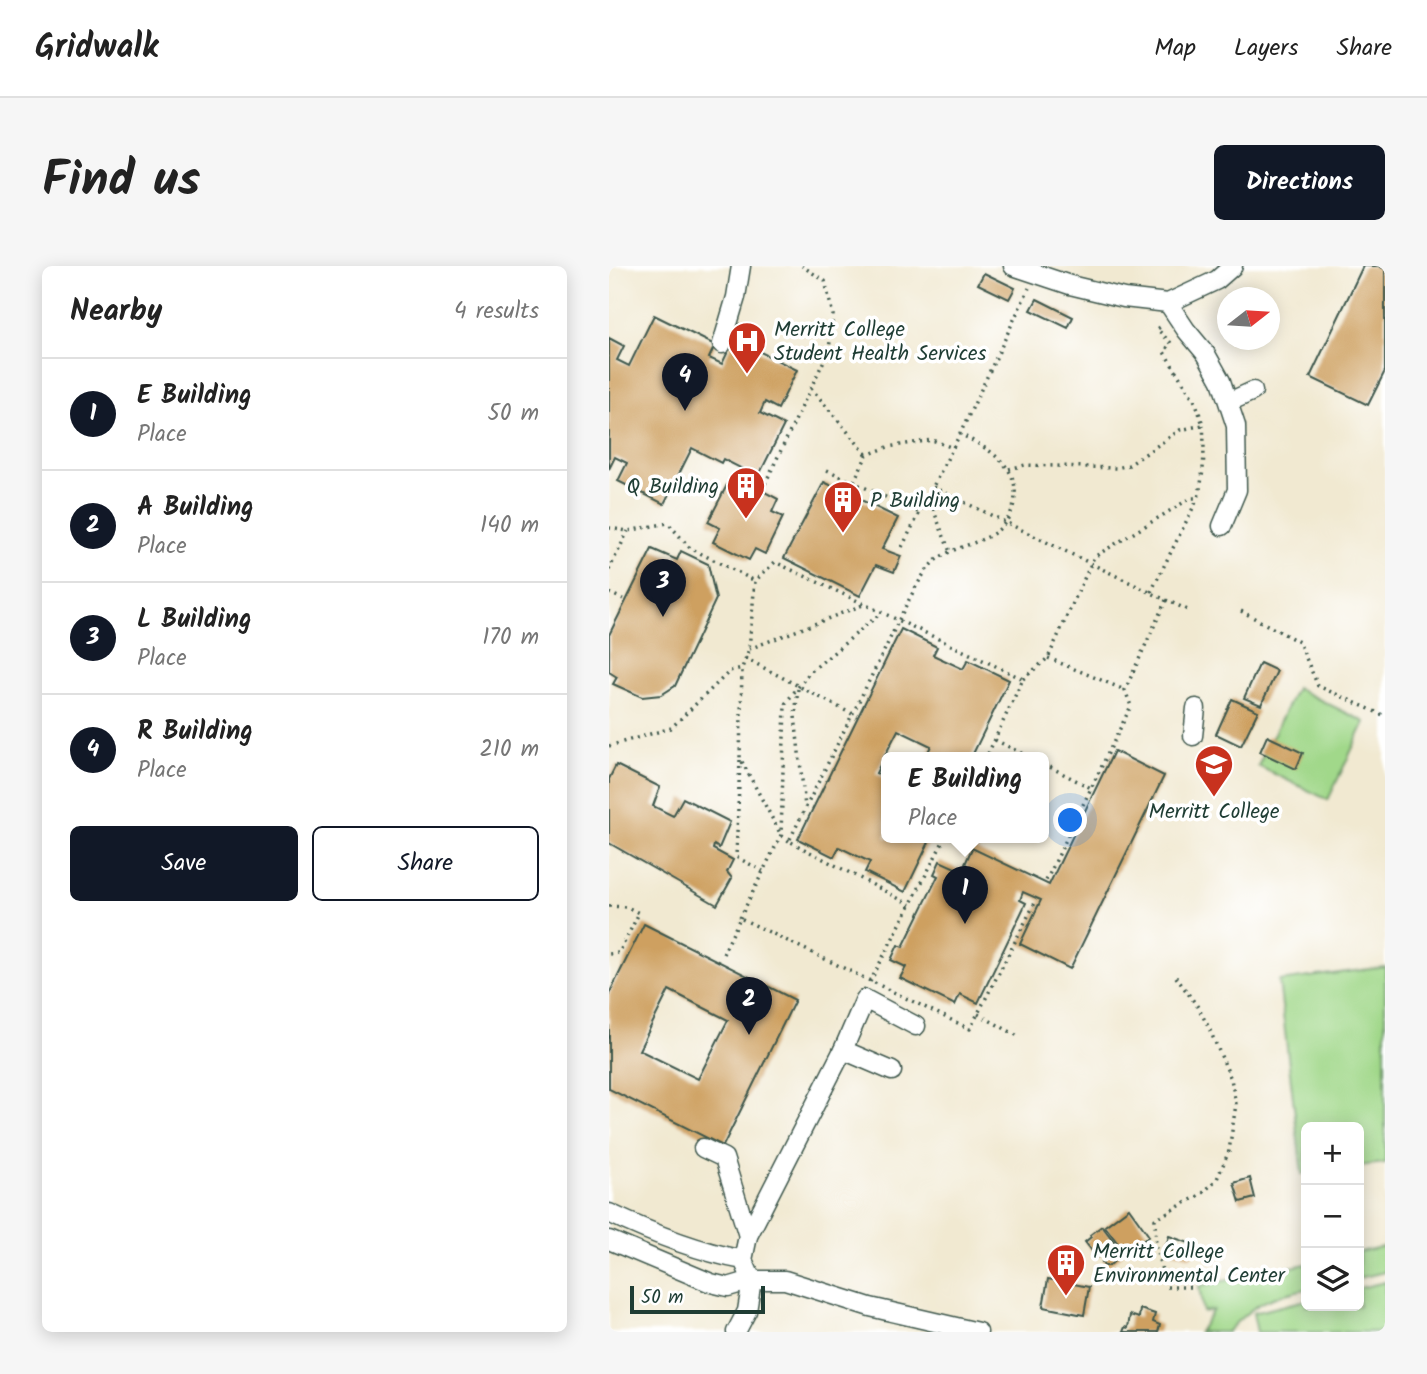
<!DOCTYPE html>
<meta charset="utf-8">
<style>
:root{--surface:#fff;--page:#f6f6f6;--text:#222;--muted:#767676;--line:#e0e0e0;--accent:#111827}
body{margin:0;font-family:Kalam,sans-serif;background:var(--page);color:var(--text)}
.controls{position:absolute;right:21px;bottom:21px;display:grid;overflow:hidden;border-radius:10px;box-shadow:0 4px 18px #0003}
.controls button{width:63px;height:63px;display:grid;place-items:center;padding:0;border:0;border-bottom:2px solid var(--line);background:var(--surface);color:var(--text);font:35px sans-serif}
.compass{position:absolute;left:608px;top:21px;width:63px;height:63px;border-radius:50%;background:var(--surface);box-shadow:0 4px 18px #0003;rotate:73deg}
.scale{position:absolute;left:21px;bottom:18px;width:135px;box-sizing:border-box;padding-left:7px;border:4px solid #1f3d34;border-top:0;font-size:19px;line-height:24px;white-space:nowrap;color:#1f3d34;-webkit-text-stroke:5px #fff;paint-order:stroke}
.you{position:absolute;left:462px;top:555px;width:24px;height:24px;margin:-18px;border:5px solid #fff;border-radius:50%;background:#1a73e8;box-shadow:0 0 0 10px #1a73e833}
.badge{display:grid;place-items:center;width:46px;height:46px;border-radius:50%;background:var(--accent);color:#fff;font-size:23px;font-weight:700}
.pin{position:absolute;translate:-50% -58px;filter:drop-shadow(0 2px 4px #0008)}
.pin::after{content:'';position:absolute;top:37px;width:24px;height:21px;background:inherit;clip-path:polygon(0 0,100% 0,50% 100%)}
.popup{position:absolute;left:272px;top:486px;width:168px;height:91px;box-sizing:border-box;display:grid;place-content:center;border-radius:10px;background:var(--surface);filter:drop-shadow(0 2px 5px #0005);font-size:23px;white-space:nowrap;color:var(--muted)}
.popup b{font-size:26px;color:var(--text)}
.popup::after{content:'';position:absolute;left:50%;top:100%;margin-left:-14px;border:14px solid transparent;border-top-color:var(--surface)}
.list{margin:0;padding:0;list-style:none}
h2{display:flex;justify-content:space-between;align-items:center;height:91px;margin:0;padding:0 28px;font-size:30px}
h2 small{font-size:23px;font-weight:400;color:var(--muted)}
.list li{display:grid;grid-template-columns:46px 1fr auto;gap:21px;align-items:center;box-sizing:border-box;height:112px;padding:0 28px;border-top:2px solid var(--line)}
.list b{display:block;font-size:26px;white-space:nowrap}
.list p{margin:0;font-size:23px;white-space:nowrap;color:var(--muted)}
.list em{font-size:23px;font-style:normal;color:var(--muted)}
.actions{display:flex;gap:14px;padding:21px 28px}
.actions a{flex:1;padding:16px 0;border:2px solid var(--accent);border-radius:10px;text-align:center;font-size:24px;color:var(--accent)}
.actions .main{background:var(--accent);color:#fff}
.icon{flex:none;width:38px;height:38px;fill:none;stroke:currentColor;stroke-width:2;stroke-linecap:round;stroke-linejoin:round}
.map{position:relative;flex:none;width:776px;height:1066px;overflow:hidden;border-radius:10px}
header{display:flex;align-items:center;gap:42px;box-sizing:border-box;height:98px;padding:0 35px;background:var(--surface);border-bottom:2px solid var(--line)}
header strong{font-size:33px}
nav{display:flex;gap:38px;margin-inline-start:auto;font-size:24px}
.intro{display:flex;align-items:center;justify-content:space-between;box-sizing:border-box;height:168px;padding:0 42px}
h1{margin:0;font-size:49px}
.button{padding:18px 32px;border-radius:10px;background:var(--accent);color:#fff;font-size:24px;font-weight:700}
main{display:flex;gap:42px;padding:0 42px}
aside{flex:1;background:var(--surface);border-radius:10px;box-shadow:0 4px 18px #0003}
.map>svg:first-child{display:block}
.green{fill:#a1d88a;stroke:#608a5f;stroke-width:2}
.building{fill:#cea060;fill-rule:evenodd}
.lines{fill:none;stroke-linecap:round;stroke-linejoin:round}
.minor-casing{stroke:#3e574c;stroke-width:21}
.path{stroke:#3e574c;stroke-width:3.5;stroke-dasharray:2 5;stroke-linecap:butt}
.minor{stroke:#fff;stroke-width:18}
.labels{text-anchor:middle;stroke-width:7;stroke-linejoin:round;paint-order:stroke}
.poi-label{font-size:21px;fill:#1f3d34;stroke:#fff;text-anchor:start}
</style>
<header>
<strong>Gridwalk</strong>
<nav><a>Map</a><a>Layers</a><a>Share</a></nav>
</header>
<div class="intro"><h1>Find us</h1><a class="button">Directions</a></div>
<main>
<aside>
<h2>Nearby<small>4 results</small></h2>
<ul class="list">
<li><span class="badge">1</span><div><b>E Building</b><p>Place</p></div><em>50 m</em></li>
<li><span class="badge">2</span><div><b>A Building</b><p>Place</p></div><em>140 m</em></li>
<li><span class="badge">3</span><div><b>L Building</b><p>Place</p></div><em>170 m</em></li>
<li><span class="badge">4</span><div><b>R Building</b><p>Place</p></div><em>210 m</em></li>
</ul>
<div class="actions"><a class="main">Save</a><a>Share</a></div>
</aside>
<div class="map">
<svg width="776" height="1066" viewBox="0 0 776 1066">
<rect width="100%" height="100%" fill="#fff"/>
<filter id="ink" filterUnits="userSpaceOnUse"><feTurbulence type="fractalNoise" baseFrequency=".0143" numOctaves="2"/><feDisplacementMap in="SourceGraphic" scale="14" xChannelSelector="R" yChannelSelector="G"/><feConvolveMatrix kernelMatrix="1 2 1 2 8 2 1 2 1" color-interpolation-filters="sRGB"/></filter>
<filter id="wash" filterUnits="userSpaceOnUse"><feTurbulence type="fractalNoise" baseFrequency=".00686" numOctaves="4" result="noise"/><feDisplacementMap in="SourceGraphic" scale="28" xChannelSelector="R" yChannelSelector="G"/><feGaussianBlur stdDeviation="1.57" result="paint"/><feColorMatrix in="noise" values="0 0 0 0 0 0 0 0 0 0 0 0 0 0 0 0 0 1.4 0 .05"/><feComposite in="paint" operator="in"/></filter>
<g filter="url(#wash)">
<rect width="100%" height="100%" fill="#f1e9d1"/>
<g class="green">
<polygon points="687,422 756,456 719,534 649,500"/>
<polygon points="776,701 776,897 750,900 750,861 697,861 697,907 693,908 670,715"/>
<polygon points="776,980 776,1006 750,1012 750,986"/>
<path d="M697 998V1023C659 1031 645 1037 618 1066H590L604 1044 594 1046 590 1020Z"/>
<polygon points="776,1016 776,1066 648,1066 644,1047 697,1034 697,1040 750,1040 750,1022"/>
</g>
<g id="blocks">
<g class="building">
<polygon points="754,0 770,0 776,3 776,105 759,139 701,111"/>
<polygon points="375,7 406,22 400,33 369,18"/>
<polygon points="428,33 464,51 459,62 422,44"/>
<polygon points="45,49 106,79 100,92 113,98 125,73 188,104 169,143 156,136 151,147 175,159 149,211 114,193 112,197 83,182 55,238 9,215 18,197 6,191 0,203 0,72 15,80 8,94 20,100"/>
<polygon points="133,214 169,233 163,246 174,251 156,288 146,283 140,294 104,276 111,262 99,256 119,217 129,222"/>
<polygon points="215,216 289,252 273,283 292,290 285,306 267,299 251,330 175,292"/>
<polygon points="43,283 68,294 72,285 99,298 107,333 66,420 52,429 33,431 4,418 8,411 0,406 0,369"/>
<polygon points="292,363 328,381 324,389 354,403 359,394 400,414 362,492 316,492 322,480 289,464 267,507 277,513 277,572 322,572 296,626 256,606 261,596 230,581 225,591 189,573"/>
<polygon points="651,397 668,405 652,439 635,432"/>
<polygon points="623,433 649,445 632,480 607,468"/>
<polygon points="658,470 694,487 687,503 651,486"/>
<polygon points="505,485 555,510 461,703 411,678 432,634 414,626 411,634 417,637 369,737 351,728 346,739 291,712 297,701 282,694 289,679 294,681 329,610 325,608 331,595 355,606 358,599 356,598 363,582 440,619"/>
<polygon points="7,499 51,521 44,540 64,550 74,532 121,556 110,582 105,579 104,583 124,594 118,606 123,612 108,639 0,577 0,513"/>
<path d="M35 658 186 734 114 880 0 823V728ZM60 724 119 754 89 813 30 784Z"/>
<polygon points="641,912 646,932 631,936 625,917"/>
<polygon points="520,942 540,970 516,987 496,960"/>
<polygon points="493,960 506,977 488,991 476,976 482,971 481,969"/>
<polygon points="560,970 586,979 582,991 556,983"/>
<polygon points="509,981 514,987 500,1000 495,1000 493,996"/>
<polygon points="439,1013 480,1021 475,1049 434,1041"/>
<polygon points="531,1043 546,1048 544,1056 551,1059 549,1066 514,1066 516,1061 519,1062 521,1049 530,1052"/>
</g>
</g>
</g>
<g filter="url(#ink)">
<use href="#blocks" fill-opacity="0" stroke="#3e574c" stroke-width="2"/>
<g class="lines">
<g class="minor-casing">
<g id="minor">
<polyline points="404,0 461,19 515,32 559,37 608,14 624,0"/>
<polyline points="559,37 577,64 597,88 612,115 627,160 628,224 613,260"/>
<polyline points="113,78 127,31 132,0"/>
<polyline points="620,136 644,125"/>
<polyline points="584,470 587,442"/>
<polyline points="234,784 256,733 307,760"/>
<polyline points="94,882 115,892 139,970"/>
<path d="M0 947C42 967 88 985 134 994L143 1014H176L261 1041 369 1066"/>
<polyline points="0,974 102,1017 119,1021 143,1014 138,1045 127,1066"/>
<polyline points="134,994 139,970 234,784 283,805"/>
</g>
</g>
<g class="path">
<polyline points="202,122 258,189"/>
<polyline points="400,203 416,199 508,202 520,199 571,164 594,159 587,137 555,86 562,77 548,63 553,60"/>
<polyline points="218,204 311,247"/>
<polyline points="245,215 258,189 279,181 323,174 344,182"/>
<polyline points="324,221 557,334 516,424 522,440 436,617"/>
<polyline points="153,224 220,84 224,49 216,15 193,0"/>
<polyline points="319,230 341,286"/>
<polyline points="0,262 19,265 59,257 81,282 146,315"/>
<polyline points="293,281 351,168 420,22"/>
<polyline points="0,304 19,265"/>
<polyline points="542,326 589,232"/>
<polyline points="0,327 14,333"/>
<polyline points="557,334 581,345"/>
<polyline points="632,345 690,376 709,420 776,450"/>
<polyline points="140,383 254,339"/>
<polyline points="136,392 243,448"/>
<polyline points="439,392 516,424"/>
<path d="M414 413 439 392 485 291 582 232H589C595 207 596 185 594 159"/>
<polyline points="189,423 186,450 196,541"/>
<polyline points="386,474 422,492"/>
<polyline points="0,480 62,462 121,405 133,402"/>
<polyline points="131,494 127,591 154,605"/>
<polyline points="435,498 482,522"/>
<polyline points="180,575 172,569 131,492 133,402 140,383 146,315 166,296 414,413 377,492"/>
<path d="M302 639 180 575C210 515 240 455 270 395 284 368 302 324 320 301 344 272 394 284 405 237 413 200 378 182 351 168"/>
<polyline points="0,640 18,641 30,647 10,687 0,688"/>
<polyline points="131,652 172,569 176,438 200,407 272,347"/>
<polyline points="114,688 131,652 361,763 428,633"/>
<polyline points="567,711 589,741 600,762 622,813 627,838 620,885 608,913 593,928 546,953 547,984 558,1021 581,1021"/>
<polyline points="261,716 336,572"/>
<polyline points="369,748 409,770"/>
</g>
<use href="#minor" class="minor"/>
</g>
</g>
<defs>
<g id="hospital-pin" transform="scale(2.0125)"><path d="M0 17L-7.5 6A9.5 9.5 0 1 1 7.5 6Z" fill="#c8321e" stroke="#fff"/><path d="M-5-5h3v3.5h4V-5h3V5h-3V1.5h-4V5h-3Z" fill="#fff"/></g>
<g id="building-pin" transform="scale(2.0125)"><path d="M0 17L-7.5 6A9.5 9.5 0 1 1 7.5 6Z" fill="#c8321e" stroke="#fff"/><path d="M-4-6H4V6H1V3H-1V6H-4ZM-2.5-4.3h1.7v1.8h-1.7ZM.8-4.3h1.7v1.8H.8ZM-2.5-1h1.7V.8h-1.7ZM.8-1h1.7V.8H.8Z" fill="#fff"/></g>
<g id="university-pin" transform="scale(2.0125)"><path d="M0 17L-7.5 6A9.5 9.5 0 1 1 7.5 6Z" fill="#c8321e" stroke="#fff"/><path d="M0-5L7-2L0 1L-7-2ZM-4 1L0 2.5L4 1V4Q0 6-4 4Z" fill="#fff"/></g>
</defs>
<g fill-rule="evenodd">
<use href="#hospital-pin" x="138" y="75"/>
<use href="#building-pin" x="137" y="220"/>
<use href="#building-pin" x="234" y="234"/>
<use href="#university-pin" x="605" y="498"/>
<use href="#building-pin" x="457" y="997"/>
</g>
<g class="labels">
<g class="poi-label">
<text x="165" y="70">Merritt College<tspan x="165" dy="24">Student Health Services</tspan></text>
<text x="110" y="227" text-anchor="end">Q Building</text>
<text x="261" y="241">P Building</text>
<text x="605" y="552" text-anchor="middle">Merritt College</text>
<text x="484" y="992">Merritt College<tspan x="484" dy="24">Environmental Center</tspan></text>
</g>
</g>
</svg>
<div class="controls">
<button>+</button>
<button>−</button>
<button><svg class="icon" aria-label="layers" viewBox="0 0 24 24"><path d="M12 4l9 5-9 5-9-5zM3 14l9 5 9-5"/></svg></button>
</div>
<svg class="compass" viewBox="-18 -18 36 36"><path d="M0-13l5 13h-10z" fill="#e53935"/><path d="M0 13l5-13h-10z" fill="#767676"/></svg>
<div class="scale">50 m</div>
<div class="you"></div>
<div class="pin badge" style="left:356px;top:658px">1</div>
<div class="popup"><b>E Building</b>Place</div>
<div class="pin badge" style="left:140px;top:769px">2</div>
<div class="pin badge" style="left:54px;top:351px">3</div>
<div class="pin badge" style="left:76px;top:145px">4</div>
</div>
</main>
